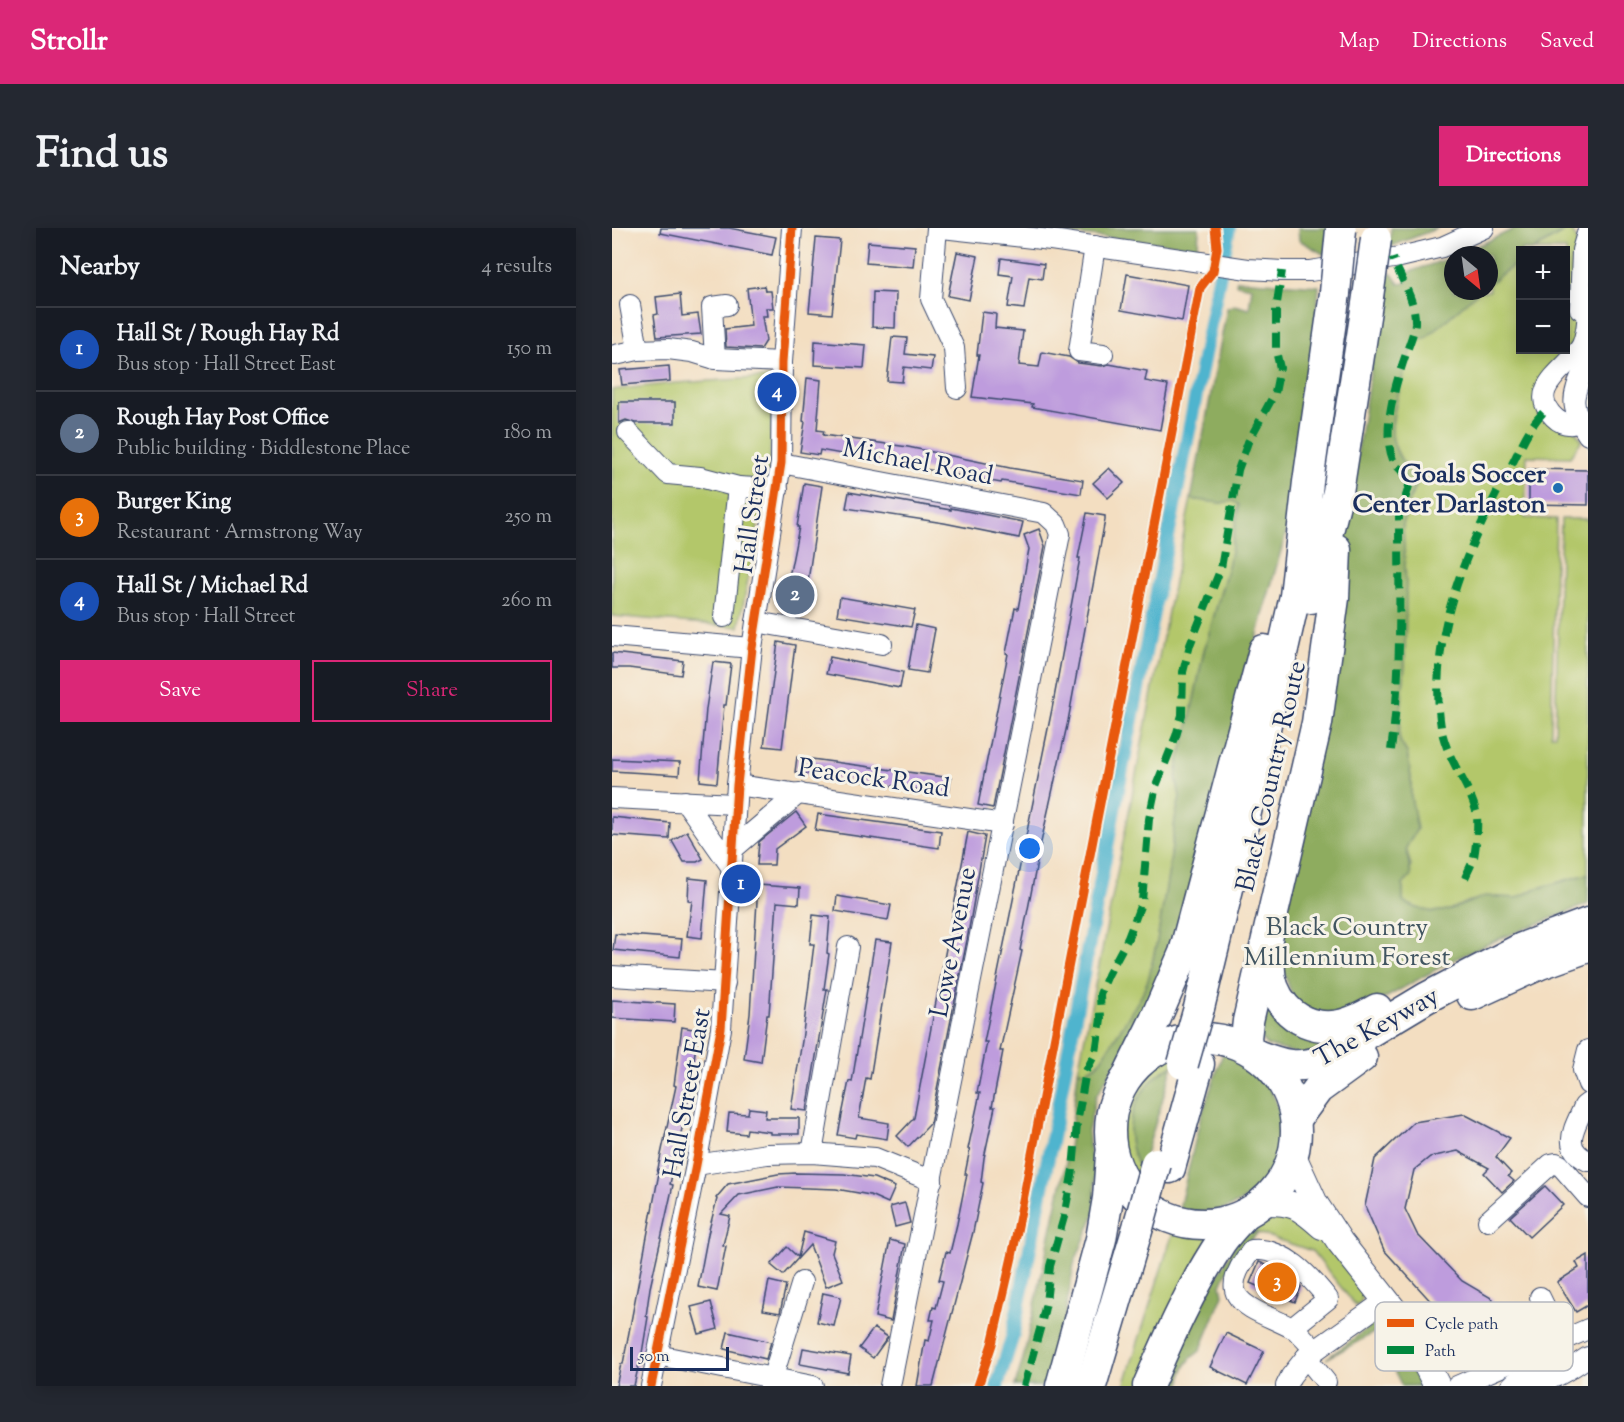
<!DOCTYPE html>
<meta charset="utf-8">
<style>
:root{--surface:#171b24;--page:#242831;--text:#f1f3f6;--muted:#9ea1a6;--line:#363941;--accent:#db2777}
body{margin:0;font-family:"Sorts Mill Goudy",serif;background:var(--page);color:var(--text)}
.controls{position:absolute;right:18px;top:18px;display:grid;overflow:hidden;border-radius:0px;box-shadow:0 3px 15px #0003}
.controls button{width:54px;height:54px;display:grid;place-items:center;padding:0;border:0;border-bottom:2px solid var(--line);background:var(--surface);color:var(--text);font:30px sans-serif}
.compass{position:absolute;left:832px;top:18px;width:54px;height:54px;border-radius:50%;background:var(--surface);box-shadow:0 3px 15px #0003;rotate:151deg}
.scale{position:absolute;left:18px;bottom:15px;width:99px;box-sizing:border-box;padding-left:6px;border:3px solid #1b2f5e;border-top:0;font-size:16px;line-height:21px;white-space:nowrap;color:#1b2f5e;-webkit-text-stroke:4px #f7f3e8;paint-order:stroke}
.you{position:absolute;left:418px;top:621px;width:21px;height:21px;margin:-15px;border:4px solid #fff;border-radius:50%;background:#1a73e8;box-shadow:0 0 0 9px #1a73e833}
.badge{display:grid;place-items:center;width:39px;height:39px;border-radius:50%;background:var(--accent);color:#fff;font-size:20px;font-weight:700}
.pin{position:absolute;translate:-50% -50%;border:3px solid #fff;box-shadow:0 2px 6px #0006}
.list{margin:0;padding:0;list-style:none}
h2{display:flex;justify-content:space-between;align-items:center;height:78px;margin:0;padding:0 24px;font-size:26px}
h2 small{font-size:20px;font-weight:400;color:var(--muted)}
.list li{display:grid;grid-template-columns:39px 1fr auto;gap:18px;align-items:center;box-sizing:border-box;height:84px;padding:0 24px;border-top:2px solid var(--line)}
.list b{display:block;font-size:22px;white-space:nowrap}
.list p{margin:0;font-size:20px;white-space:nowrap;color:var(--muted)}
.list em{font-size:20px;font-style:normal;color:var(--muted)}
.actions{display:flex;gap:12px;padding:18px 24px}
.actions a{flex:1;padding:14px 0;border:2px solid var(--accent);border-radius:0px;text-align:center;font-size:21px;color:var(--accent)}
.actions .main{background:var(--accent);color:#fff}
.map{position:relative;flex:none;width:976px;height:1158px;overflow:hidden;border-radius:0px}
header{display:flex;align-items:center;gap:36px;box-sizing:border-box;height:84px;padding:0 30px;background:var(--accent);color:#fff}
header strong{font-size:28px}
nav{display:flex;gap:33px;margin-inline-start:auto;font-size:21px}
.intro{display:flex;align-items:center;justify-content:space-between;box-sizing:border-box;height:144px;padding:0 36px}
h1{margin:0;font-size:42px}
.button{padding:15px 27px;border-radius:0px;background:var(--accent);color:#fff;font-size:21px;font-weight:700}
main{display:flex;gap:36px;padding:0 36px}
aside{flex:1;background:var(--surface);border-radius:0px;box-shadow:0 3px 15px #0003}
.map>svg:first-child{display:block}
.green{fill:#b3c76b;stroke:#677b64;stroke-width:1.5}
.forest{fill:#8eac5f;stroke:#546e5e;stroke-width:1.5}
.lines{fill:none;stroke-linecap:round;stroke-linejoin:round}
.canal{stroke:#50b4ce;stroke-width:14}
.building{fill:#be9cdd}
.minor-casing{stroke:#3b496d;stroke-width:22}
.major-casing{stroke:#3b496d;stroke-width:28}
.highway-casing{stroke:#3b496d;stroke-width:33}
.minor{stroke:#fff;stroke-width:20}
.major{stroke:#fff;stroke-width:26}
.highway{stroke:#fff;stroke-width:30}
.highway-bridge-casing{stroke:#3b496d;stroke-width:33;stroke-linecap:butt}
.highway-bridge{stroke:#fff;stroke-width:30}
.quiet{stroke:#00873e;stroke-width:8;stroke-dasharray:15 8;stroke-linecap:butt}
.cycleway-casing{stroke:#f7f3e8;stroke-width:13}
.cycleway{stroke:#e8590c;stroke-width:9}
.poi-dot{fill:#1f6fb2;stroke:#f7f3e8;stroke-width:2}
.labels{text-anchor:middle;stroke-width:6;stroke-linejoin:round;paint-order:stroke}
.street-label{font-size:26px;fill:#1b2f5e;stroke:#f7f3e8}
.poi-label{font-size:26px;font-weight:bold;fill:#1b2f5e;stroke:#f7f3e8;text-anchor:end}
.park-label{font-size:26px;fill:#415561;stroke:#f7f3e8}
.key{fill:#f7f3e8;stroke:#b5b8bf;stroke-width:1.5}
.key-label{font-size:16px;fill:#1b2f5e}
</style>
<header>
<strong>Strollr</strong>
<nav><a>Map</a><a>Directions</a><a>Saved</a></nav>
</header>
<div class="intro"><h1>Find us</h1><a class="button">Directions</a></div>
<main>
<aside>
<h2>Nearby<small>4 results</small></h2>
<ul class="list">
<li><span class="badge" style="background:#1a4fb4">1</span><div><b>Hall St / Rough Hay Rd</b><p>Bus stop · Hall Street East</p></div><em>150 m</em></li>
<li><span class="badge" style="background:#5c6f8a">2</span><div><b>Rough Hay Post Office</b><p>Public building · Biddlestone Place</p></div><em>180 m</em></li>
<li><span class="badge" style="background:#e8710a">3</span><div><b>Burger King</b><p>Restaurant · Armstrong Way</p></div><em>250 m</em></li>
<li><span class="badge" style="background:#1a4fb4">4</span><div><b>Hall St / Michael Rd</b><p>Bus stop · Hall Street</p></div><em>260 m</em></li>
</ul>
<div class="actions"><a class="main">Save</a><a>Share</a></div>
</aside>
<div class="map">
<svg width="976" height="1158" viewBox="0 0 976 1158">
<rect width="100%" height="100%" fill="#f7f3e8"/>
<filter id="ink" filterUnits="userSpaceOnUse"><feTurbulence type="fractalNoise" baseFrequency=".0167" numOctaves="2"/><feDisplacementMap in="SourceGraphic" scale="12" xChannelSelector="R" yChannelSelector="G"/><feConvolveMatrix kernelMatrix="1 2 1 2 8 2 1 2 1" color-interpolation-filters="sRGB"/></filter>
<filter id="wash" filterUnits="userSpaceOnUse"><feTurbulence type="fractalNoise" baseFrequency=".008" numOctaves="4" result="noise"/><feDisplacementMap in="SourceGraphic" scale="24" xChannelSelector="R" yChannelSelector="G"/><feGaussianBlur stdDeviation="1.35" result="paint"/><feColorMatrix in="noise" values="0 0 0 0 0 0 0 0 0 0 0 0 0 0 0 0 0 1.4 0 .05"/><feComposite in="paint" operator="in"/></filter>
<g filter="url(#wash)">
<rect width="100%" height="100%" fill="#f3dec1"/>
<g class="green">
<path d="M958 0 965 12 964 110 931 160 970 212 958 229 915 228 913 290 944 291 939 507H943L949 291H976V646L923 661 905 670 858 673 837 682 821 684 805 680 791 674V657L799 638 794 620 799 609V549L795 525 788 513 787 506 793 436 791 297 796 274 805 257C795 241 783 225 780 207 778 193 796 122 806 113 809 111 812 111 815 109L867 63H877V55L908 33 909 122H954V22H922Z"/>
<polygon points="161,149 158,235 127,399 0,388 0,162 64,155"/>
<path d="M579 271 609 275 621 273 627 276 617 335 592 423 576 500 567 532 564 549 568 569 563 591 558 636 545 713 537 749 530 767 493 826 485 837 474 843 466 842C505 652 539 461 579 271Z"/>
<path d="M564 824 561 837C523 858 505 904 529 943L524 959C516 949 512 937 509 925 497 880 523 841 564 824Z"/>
<path d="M670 986 697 998 723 1027 746 1056 750 1066 749 1075 744 1078 700 1023 646 1005 631 1002C643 992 654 987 670 986Z"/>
<polygon points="615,998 531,1158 512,1158 562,1001 587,1003"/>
</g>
<g class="forest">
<polygon points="450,0 587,0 586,19 449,5"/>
<polygon points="686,0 716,0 713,27 687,12"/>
<polygon points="779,0 826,0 777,19"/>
<polygon points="904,0 957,0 922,22 909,22 908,33 877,55 877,27 846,27"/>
<path d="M841 29V63H867L815 109C812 111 809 111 806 113 796 122 779 188 780 203 780 222 793 239 806 251L796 274 791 297 794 356 793 436 787 506 788 513 795 525 799 549V568L805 601 794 620 799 647 791 657V674L805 680 821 684 837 682 873 668 905 670 923 661 976 646V676L887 711 841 732 773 770 734 790 685 781 664 722 731 327 735 290 774 46H780L787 56 794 55V45Z"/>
<polygon points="625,52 707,58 702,130 685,267 656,368 567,708 514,819 484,868 476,903 478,924 483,941 483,985 462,1036 450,1106 438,1158 403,1158 412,1127 457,920 466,842 474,843 485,837 493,826 530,767 537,749 545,713 558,636 563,591 568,569 564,549 567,532 576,500 592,423 617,335 627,277 621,273 609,275 579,271 615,80 622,77 637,81 640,59 624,56"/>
<polygon points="655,765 726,805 696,829 654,817 649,809"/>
<path d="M611 825C712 861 671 1005 567 981L588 892Z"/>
<path d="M561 837 529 943C505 903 522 858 561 837Z"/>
<polygon points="631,1002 646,1005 627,1022 612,1050 609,1057 611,1067 588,1123 579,1130 574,1137 570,1145 569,1158 544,1158"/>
<polygon points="760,1097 767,1097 777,1103 809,1158 790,1158 763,1104 714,1131"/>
</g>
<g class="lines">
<polyline class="canal" points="385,1158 400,1110 442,900 501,587 617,0"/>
</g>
<g id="blocks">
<g class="building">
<polygon points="49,0 117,0 164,9 160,27 48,5"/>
<polygon points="204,10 228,12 220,86 197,84"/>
<polygon points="256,14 303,18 301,39 254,35"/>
<polygon points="345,24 366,28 357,72 336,68"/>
<polygon points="389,30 432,36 430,51 417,49 412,81 396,79 401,48 387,46"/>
<polygon points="515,46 576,57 570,93 509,82"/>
<polygon points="152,58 153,63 159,63 161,80 154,80 155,88 150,88 154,113 149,121 114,119 113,101 139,98 135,60"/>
<polygon points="261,64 284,65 283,100 260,99"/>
<polygon points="68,66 70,88 86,86 89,106 45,109 42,87 46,86 44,69"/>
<polygon points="370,84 384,86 383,100 411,103 407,137 427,139 430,124 457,129 466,135 490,138 497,136 535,143 533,153 556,157 548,202 420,179 421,176 360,169 367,127 365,127"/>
<polygon points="280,109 295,110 293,126 321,129 319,142 292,139 290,154 275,153"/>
<polygon points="203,113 254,117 252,140 202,137"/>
<polygon points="57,138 58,153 10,157 8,142"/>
<polygon points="195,150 209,152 205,202 212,203 211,207 296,219 398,240 471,252 469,266 390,253 389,255 208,222 207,227 188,224 193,194 191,193"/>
<polygon points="7,174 63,174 63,195 23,195 14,192 7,195"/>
<polygon points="497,240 512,255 496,270 481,255"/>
<polygon points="917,241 976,242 976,277 917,276"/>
<polygon points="192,255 210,258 191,387 170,384 187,299 185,299"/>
<polygon points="237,264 339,282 339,280 411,294 407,310 332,295 234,280"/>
<polygon points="475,285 493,288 493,292 456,493 428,619 408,722 410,723 388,823 391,823 380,879 383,879 372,930 369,954 371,955 361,1004 321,1158 305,1158 313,1112 317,1113 322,1092 318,1092 321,1079 324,1080 331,1053 327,1052 334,1024 338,1025 345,996 355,946 353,946 358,921 356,921 368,865 365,865 375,814 372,814 440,481 468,330 466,330"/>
<polygon points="427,301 433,318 381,580 366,577 396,426 394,425 403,380 406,381 417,321 412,307"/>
<polygon points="228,369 303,382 299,399 225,387"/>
<polygon points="304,397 323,401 315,445 296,442"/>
<polygon points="166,414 183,417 170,520 152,518"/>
<polygon points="0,425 71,433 69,447 17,440 0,440"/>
<polygon points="218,429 291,444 288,460 214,446"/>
<polygon points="101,434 119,436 114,477 112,477 105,555 88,553 94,481"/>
<polygon points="185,529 339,550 337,566 183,544"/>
<polygon points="0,531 68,534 67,547 0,543"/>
<polygon points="184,584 194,598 163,621 162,637 145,637 147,614"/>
<polygon points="206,586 329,603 327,620 203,602"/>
<polygon points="0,589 58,595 57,611 0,607"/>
<polygon points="75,603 91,631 85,634 72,634 60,613"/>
<polygon points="356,604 373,608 355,712 318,896 296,919 285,908 302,890"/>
<polygon points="77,650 95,652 90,710 75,708 80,673 76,672"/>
<polygon points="146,657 188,660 187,676 165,674 157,787 155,787 149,834 132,831 138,786"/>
<polygon points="225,668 279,677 276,692 223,683"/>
<polygon points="201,687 218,689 215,725 217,726 212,761 215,761 195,883 179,881 190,813 202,716 198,716"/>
<polygon points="3,706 70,711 68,729 1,722"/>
<polygon points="263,712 280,714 258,851 254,850 247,890 277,895 275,911 244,906 243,910 226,907 237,853 240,854"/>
<polygon points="0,772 63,776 62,794 0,790"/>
<polygon points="70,799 86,802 77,868 58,956 61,957 38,1060 34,1088 36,1089 29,1131 28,1131 22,1158 4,1158 9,1136 11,1136 47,945 45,945 64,858 62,857"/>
<polygon points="137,880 154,882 153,890 187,890 187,906 158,906 158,904 135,901 134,906 115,904 117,885 136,886"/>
<polygon points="852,886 898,910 884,929 899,945 896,948 902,953 890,964 872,945 877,940 846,923 818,929 802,942 793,981 805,1006 850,1053 881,1071 872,1107 823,1078 772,1022 753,978 763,931 802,894"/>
<polygon points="184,945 232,946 262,950 283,959 276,975 258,967 224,961 196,960 166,959 127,967 109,986 118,988 111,1017 114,1018 105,1063 86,1059 96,1006 105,971 104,970 116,956 166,946"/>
<polygon points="933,958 951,977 917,1009 898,989"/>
<polygon points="293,975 298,995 283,999 278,979"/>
<polygon points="192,1004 223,1013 220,1025 231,1052 214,1059 198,1017 171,1047 159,1037 175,1019 186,1029"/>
<polygon points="278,1012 293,1016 279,1093 263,1089"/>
<polygon points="976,1027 976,1077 964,1084 945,1054 967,1040 964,1034"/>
<polygon points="647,1034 673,1044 689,1059 683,1074 638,1055"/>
<polygon points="157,1053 174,1057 168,1085 151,1082"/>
<polygon points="211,1065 229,1069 222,1098 205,1094"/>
<polygon points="99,1074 106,1101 87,1106 79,1079"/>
<polygon points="262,1100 276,1109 261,1130 247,1120"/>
<polygon points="116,1104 159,1114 154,1131 112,1121"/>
<polygon points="614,1105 652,1123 635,1157 598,1139"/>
<polygon points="191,1120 239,1128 236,1145 188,1136"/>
</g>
</g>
</g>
<g filter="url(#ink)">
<use href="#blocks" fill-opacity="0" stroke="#3b496d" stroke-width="1.5"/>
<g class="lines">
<g class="minor-casing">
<g id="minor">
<polyline points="325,0 319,71 342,120 345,160"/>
<polyline points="330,0 439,12 636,41 670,43 698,43 788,29 830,19 872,0"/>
<polyline points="483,18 467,123 491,126"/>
<path d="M976 66C976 82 976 102 970 117 959 139 912 160 942 189 953 200 964 196 976 192"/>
<polyline points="18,77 26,122"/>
<polyline points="968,81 970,22 976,2"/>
<polyline points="3,127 26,122 56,121 80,124 103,131 170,134"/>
<polyline points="103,131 100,79 115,77"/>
<path d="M976 131C962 166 954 174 976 207"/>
<polyline points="16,204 56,246 88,249 126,259"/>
<polyline points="169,235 432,285 444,296 448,306 278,1158"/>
<polyline points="112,389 126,259 166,261"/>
<polyline points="144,394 270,416"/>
<polyline points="0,408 140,420"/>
<polyline points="125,557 391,596"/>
<polyline points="0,570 123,576"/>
<polyline points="73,573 120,640"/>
<polyline points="121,621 187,565"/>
<polyline points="0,748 113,755"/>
<polyline points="976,822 971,842 976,856"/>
<path d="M976 875 972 878C963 900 948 919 976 933"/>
<polyline points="200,925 236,719"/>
<polyline points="84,937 155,926 200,925 263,930 320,953"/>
<polyline points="876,993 939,936 944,935 948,937 976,969"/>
<polyline points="928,1069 949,1112"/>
<path d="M680 1100 716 1071C698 1048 672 1019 640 1022 598 1073 639 1079 680 1100L683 1101 703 1122"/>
<polyline points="45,1127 201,1158"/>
<polyline points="694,1129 774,1072"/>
<polyline points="39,1158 84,937 109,801 125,557 140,420 169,235 170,134 180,0"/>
<polyline points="158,1158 190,1054"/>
<polyline points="674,1158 679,1148 694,1129 714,1154"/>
<polyline points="845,1158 976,1101"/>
<path d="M899 1158C915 1141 928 1156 943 1149 954 1144 965 1136 976 1129"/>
</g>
</g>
<g class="major-casing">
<g id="major">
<polyline points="681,928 703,976 728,1014 795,1099 825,1158"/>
<path d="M651 974C680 973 688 978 710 998"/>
</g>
</g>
<g class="highway-casing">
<g id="highway">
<polyline points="699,370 726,264 756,69"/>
<path d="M658 729C654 767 681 801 721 798 736 797 753 788 765 781"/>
<polyline points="860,767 928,736 976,719"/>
<polyline points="587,780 627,615 683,368 696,254 723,65"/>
<circle cx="591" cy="903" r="93"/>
<polyline points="636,821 634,810 636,793 705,495 722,370 724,321"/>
<path d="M647 828C671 837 685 841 709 833L814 770 910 720 976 695"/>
<polyline points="516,847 543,792 572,725 652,422"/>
<polyline points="684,891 706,861 750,829"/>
<polyline points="558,940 587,836"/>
<polyline points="449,1158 489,1011 496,970 499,927"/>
<polyline points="479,1158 527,996"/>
<path d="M536 1158C557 1109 579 1059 609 1014 616 1004 625 995 633 986"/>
</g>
</g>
<use href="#minor" class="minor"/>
<use href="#major" class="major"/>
<use href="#highway" class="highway"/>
<g class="highway-bridge-casing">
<g id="highway-bridge">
<polyline points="723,65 729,2"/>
<polyline points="756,69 764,11"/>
<polyline points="571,836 587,780"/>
<polyline points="527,996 544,935"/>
</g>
</g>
<use href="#highway-bridge" class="highway-bridge"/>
<g class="quiet">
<path d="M779 522C790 444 787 367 787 288 790 277 798 261 798 250 792 246 786 240 782 234 768 205 784 154 794 126 797 116 802 106 803 95 804 71 788 51 781 30"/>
<path d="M853 650C856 643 860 636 862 629 864 619 867 592 864 583 856 554 834 530 829 499 815 407 856 317 899 238 910 217 917 197 935 181"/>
<polyline points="412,1158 428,1101 434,1075 438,1038 452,989 461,942 465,895 474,843 484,824 489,791 488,766 496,747 516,710 530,673 537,591 544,558 564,508 570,487 571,444 578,417 609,340 626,242 636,214 663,165 668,140 664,123 664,81 670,43"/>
</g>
<g class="cycleway-casing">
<g id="cycleway">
<polyline points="39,1158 84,937 109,801 125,557 140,420 169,235 170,134 180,0"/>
<polyline points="366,1158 380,1116 400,1029 588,60 601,43 605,20 603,0"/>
</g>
</g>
<use href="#cycleway" class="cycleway"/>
</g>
</g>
<circle class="poi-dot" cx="946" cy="260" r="6"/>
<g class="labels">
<g class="street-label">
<text transform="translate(306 233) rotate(11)" y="9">Michael Road</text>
<text transform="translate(139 286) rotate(-82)" y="9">Hall Street</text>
<text transform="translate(658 548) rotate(-77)" y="9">Black Country Route</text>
<text transform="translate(262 549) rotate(8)" y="9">Peacock Road</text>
<text transform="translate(340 714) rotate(-79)" y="9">Lowe Avenue</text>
<text transform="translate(764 798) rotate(-29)" y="9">The Keyway</text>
<text transform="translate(74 865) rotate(-80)" y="9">Hall Street East</text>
</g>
<g class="poi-label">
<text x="934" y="254">Goals Soccer<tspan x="934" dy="30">Center Darlaston</tspan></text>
</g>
<g class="park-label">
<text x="735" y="707">Black Country<tspan x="735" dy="30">Millennium Forest</tspan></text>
</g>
</g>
<rect x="763" y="1074" width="198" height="69" rx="9" class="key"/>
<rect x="775" y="1091" width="27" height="8" fill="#e8590c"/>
<rect x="775" y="1118" width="27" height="8" fill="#00873e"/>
<g class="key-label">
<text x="813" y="1101">Cycle path</text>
<text x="813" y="1128">Path</text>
</g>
</svg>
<div class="controls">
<button>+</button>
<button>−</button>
</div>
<svg class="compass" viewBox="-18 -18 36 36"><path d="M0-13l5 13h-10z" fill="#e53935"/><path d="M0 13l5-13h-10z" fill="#9ea1a6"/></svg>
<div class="scale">50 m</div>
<div class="you"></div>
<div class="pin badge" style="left:129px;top:656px;background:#1a4fb4">1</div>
<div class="pin badge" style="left:183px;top:367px;background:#5c6f8a">2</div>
<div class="pin badge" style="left:665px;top:1054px;background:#e8710a">3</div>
<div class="pin badge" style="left:165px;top:164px;background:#1a4fb4">4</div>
</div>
</main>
